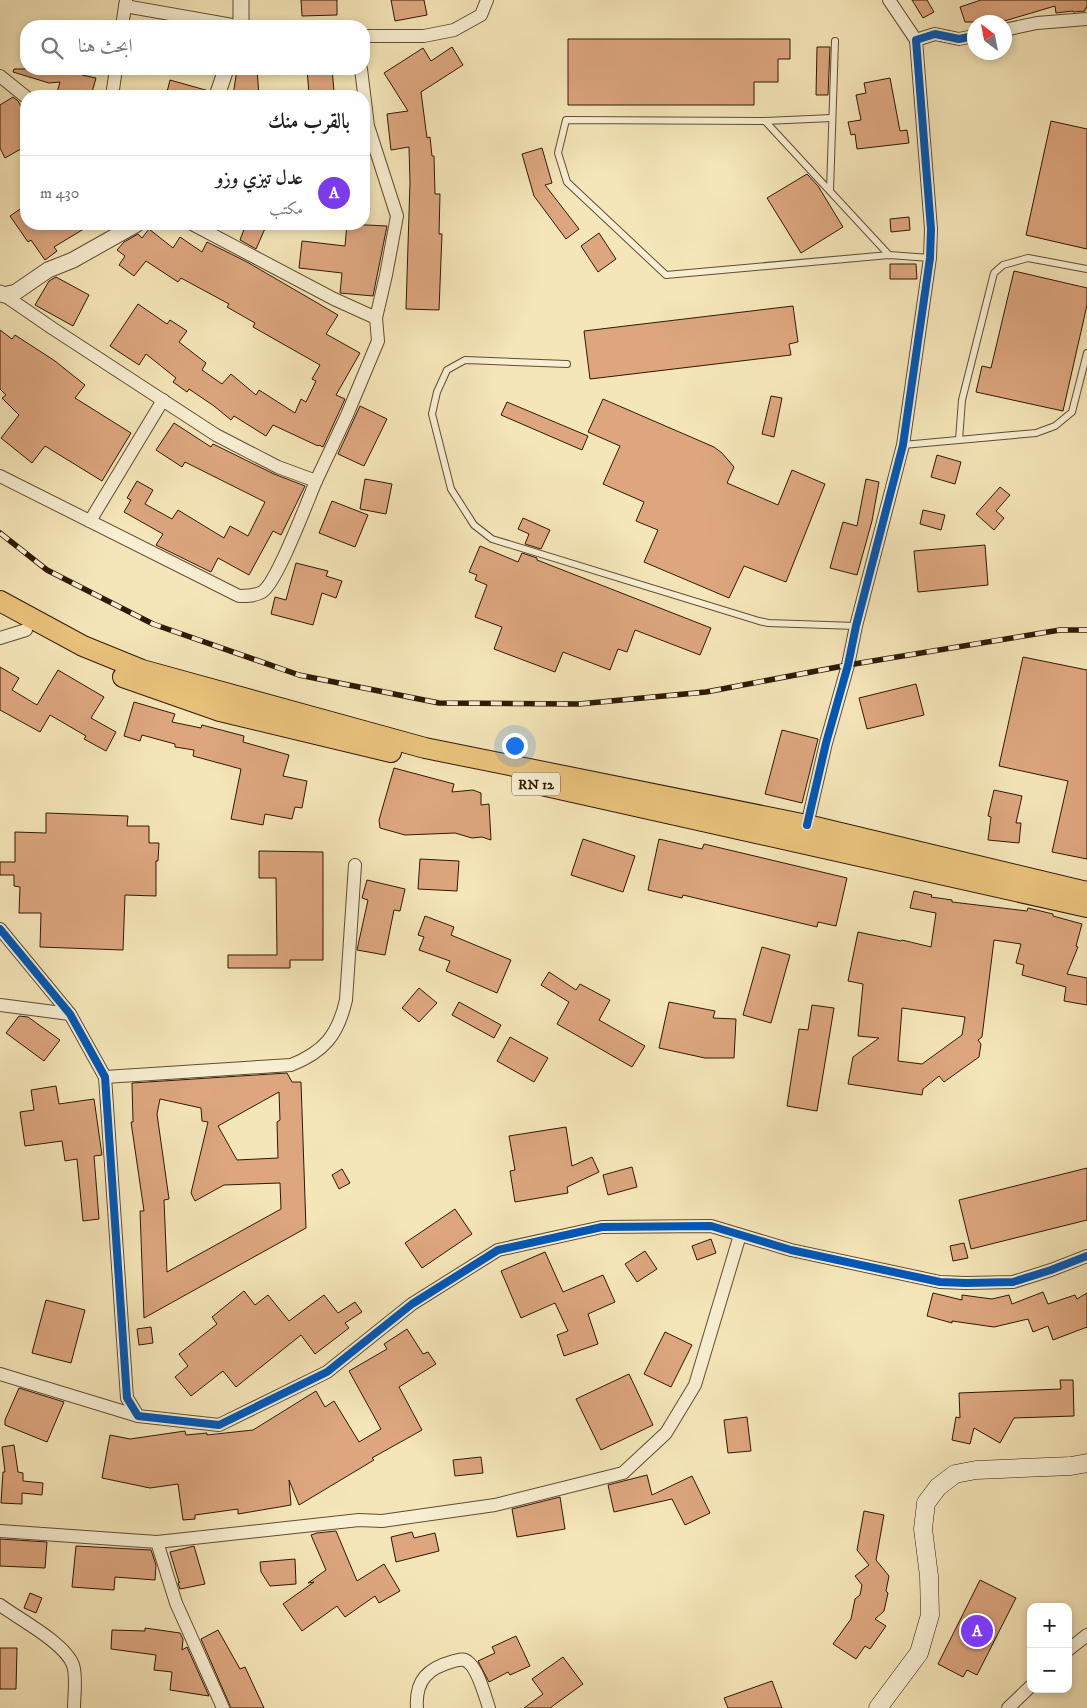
<!DOCTYPE html>
<html lang="ar">
<meta charset="utf-8">
<style>
:root{--surface:#fff;--page:#f6f6f6;--text:#202124;--muted:#757577;--line:#e0e0e0;--accent:#7c3aed}
body{margin:0;font-family:"IM FELL DW Pica",Amiri,serif;background:var(--page);color:var(--text);direction:rtl}
.controls{position:absolute;right:15px;bottom:15px;display:grid;overflow:hidden;border-radius:10px;box-shadow:0 2px 8px #0003}
.controls button{width:45px;height:45px;display:grid;place-items:center;padding:0;border:0;border-bottom:1px solid var(--line);background:var(--surface);color:var(--text);font:25px sans-serif}
.compass{position:absolute;left:967px;top:15px;width:45px;height:45px;border-radius:50%;background:var(--surface);box-shadow:0 2px 8px #0003;rotate:328deg}
.you{position:absolute;left:514px;top:745px;width:18px;height:18px;margin:-12px;border:4px solid #fff;border-radius:50%;background:#1a73e8;box-shadow:0 0 0 8px #1a73e833}
.badge{display:grid;place-items:center;width:32px;height:32px;border-radius:50%;background:var(--accent);color:#fff;font-size:16px;font-weight:700}
.pin{position:absolute;translate:-50% -50%;border:2px solid #fff;box-shadow:0 1px 5px #0006}
.list{margin:0;padding:0;list-style:none}
h2{display:flex;justify-content:space-between;align-items:center;height:65px;margin:0;padding:0 20px;font-size:21px}
h2 small{font-size:16px;font-weight:400;color:var(--muted)}
.list li{display:grid;grid-template-columns:32px 1fr auto;gap:15px;align-items:center;box-sizing:border-box;height:75px;padding:0 20px;border-top:1px solid var(--line)}
.list b{display:block;font-size:19px;white-space:nowrap}
.list p{margin:0;font-size:16px;white-space:nowrap;color:var(--muted)}
.list em{font-size:16px;font-style:normal;color:var(--muted)}
.icon{flex:none;width:28px;height:28px;fill:none;stroke:currentColor;stroke-width:2;stroke-linecap:round;stroke-linejoin:round}
.map{position:relative;flex:none;width:1087px;height:1708px;overflow:hidden;direction:ltr}
.search{position:absolute;background:var(--surface);box-shadow:0 2px 8px #0003;left:20px;top:20px;width:350px;height:55px;display:flex;align-items:center;gap:12px;box-sizing:border-box;padding:0 18px;border-radius:20px;color:var(--muted);font-size:19px}
.panel{position:absolute;background:var(--surface);box-shadow:0 2px 8px #0003;left:20px;top:90px;width:350px;height:140px;border-radius:20px;direction:rtl}
.map>svg:first-child{display:block}
.building{fill:#dda67f;stroke:#2f1805;fill-rule:evenodd}
.lines{fill:none;stroke-linecap:round;stroke-linejoin:round}
.service-casing{stroke:#604c32;stroke-width:8}
.minor-casing{stroke:#604c32;stroke-width:14}
.tertiary-casing{stroke:#604c32;stroke-width:17}
.secondary-casing{stroke:#2f1805;stroke-width:19}
.trunk-casing{stroke:#2f1805;stroke-width:22}
.service{stroke:#f8efd2;stroke-width:6}
.minor{stroke:#f8efd2;stroke-width:12}
.tertiary{stroke:#f8efd2;stroke-width:15}
.secondary{stroke:#f8efd2;stroke-width:18}
.trunk{stroke:#eac37c;stroke-width:20}
.rail-casing{stroke:#2f1805;stroke-width:5.5}
.rail{stroke:#f8efd2;stroke-width:4;stroke-dasharray:11;stroke-linecap:butt}
.cycleway-casing{stroke:#f8efd2;stroke-width:11}
.cycleway{stroke:#0057b8;stroke-width:8}
.labels{text-anchor:middle;stroke-width:4;stroke-linejoin:round;paint-order:stroke}
.shield{fill:#f8efd2;stroke:#6b5842;stroke-width:1}
.shield-label{font-size:14px;font-weight:bold;fill:#2f1805}
</style>
<div class="map">
<svg width="1087" height="1708" viewBox="0 0 1087 1708">
<rect width="100%" height="100%" fill="#f5e6b9"/>
<filter id="stains"><feTurbulence type="fractalNoise" baseFrequency=".004" numOctaves="4"/><feColorMatrix values="0 0 0 0 .2 0 0 0 0 .09 0 0 0 0 .02 0 0 0 .5 -.17"/></filter>
<radialGradient id="worn" r=".72"><stop offset=".6" stop-color="#630" stop-opacity="0"/><stop offset="1" stop-color="#630" stop-opacity=".3"/></radialGradient>
<g class="building">
<polygon points="301,0 337,0 337,15 302,16"/>
<polygon points="391,0 424,0 427,15 395,21"/>
<polygon points="912,0 927,0 934,12 923,18"/>
<polygon points="981,0 1087,0 1087,8 1085,8 1085,11 1073,12 1073,11 1056,13 1055,6 1001,22 965,22 960,7"/>
<polygon points="568,39 790,39 790,59 778,59 778,82 754,82 754,105 568,105"/>
<polygon points="452,47 463,65 421,92 427,138 430,137 432,156 434,156 435,194 440,194 439,234 442,234 439,310 406,309 410,182 409,147 391,150 387,114 408,111 384,73 423,48 431,61"/>
<polygon points="817,47 830,47 828,95 816,95"/>
<polygon points="14,69 83,69 82,75 96,78 91,96 56,96 60,82 49,83 13,72"/>
<polygon points="237,69 257,69 259,96 233,96"/>
<polygon points="307,69 332,69 334,91 309,94"/>
<polygon points="890,78 900,131 907,130 909,143 857,149 855,134 851,135 848,122 861,120 856,95 866,93 864,83"/>
<polygon points="170,80 209,91 208,96 166,96"/>
<polygon points="13,97 18,101 26,116 26,146 5,158 0,148 0,105"/>
<polygon points="1051,121 1087,129 1087,249 1026,235"/>
<polygon points="542,148 552,183 545,185 579,229 566,239 534,196 522,154"/>
<polygon points="807,174 818,186 843,227 801,253 767,198"/>
<polygon points="26,205 26,224 92,224 54,247 57,251 45,260 31,240 28,242 10,216"/>
<polygon points="909,217 910,230 891,232 890,219"/>
<polygon points="246,224 267,224 256,249 240,240"/>
<polygon points="347,224 387,226 373,296 340,293 342,273 299,268 302,241 345,246"/>
<polygon points="149,229 173,248 180,237 202,252 207,242 247,262 338,315 326,334 360,353 336,395 345,399 323,447 319,445 318,446 273,425 266,436 234,416 231,420 214,406 189,389 187,392 173,382 176,378 146,354 139,365 110,346 138,304 167,324 170,320 187,331 179,342 206,363 202,370 222,384 231,374 256,395 259,390 295,413 301,399 306,402 316,381 312,379 320,365 253,327 255,323 227,307 229,304 181,278 178,282 146,261 134,276 119,265 125,256 117,250 124,242 138,234 142,238"/>
<polygon points="599,233 616,259 598,272 581,246"/>
<polygon points="890,264 916,264 917,279 890,279"/>
<polygon points="1014,271 1087,288 1087,305 1063,411 976,392 982,366 991,368"/>
<polygon points="56,277 89,295 73,326 35,305 49,281"/>
<polygon points="793,306 798,342 789,344 791,355 590,379 584,331"/>
<polygon points="0,330 12,339 15,335 55,361 85,385 75,398 131,433 102,481 45,446 32,463 1,438 19,415 2,398 6,395 0,389"/>
<polygon points="771,396 782,398 774,437 762,434"/>
<polygon points="603,399 714,447 722,453 734,467 727,483 778,505 792,470 825,484 786,582 744,566 729,598 644,562 658,530 636,521 644,502 603,484 620,446 588,432"/>
<polygon points="507,402 588,436 582,450 501,415"/>
<polygon points="360,406 387,419 364,466 338,454"/>
<polygon points="174,423 211,447 213,444 274,474 305,486 281,535 273,531 249,575 218,558 211,572 156,545 163,534 124,512 131,500 127,498 137,481 153,490 145,504 172,519 178,510 224,538 230,526 248,536 265,502 185,462 182,467 156,450"/>
<polygon points="937,455 961,462 955,484 931,477"/>
<polygon points="365,479 392,484 386,514 360,509"/>
<polygon points="866,479 879,482 872,521 857,575 830,568 843,522 857,526"/>
<polygon points="1000,487 1010,495 996,511 1004,518 994,530 976,514"/>
<polygon points="332,501 368,515 355,547 319,533"/>
<polygon points="923,510 945,515 941,530 920,524"/>
<polygon points="523,518 550,530 541,549 525,544 529,534 518,529"/>
<polygon points="985,545 988,585 918,592 914,551"/>
<polygon points="480,546 518,562 522,553 537,558 537,560 711,628 700,655 635,630 627,652 618,649 610,670 563,652 555,672 494,649 502,627 475,617 487,585 475,580 477,575 469,572"/>
<polygon points="296,563 328,571 326,576 342,581 336,598 322,593 313,625 271,614 275,597 286,600"/>
<polygon points="1023,657 1087,670 1087,859 1052,852 1068,781 999,766"/>
<polygon points="0,667 19,678 12,690 37,705 58,670 104,697 91,718 116,732 106,751 84,739 86,736 50,715 40,732 0,710"/>
<polygon points="916,684 924,715 867,729 859,698"/>
<polygon points="134,702 175,714 172,722 201,728 202,725 244,736 243,742 289,755 283,776 307,781 302,808 295,807 292,819 265,814 263,825 231,819 241,769 193,756 194,750 175,747 175,744 142,735 140,741 124,736"/>
<polygon points="782,730 818,739 802,803 765,794"/>
<polygon points="394,768 454,784 452,792 473,790 481,793 481,805 489,804 491,840 482,837 472,838 455,833 405,835 380,828 379,820"/>
<polygon points="994,790 1022,796 1016,823 1021,823 1019,843 988,840 991,817 988,816"/>
<polygon points="46,813 128,816 127,826 149,826 149,843 159,843 158,861 156,861 156,896 125,895 123,950 40,947 41,913 19,913 20,887 14,886 14,875 0,875 0,862 15,862 15,832 46,833"/>
<polygon points="583,839 635,856 623,892 571,875"/>
<polygon points="659,839 702,849 704,844 847,878 836,926 818,922 817,927 683,895 682,898 648,890"/>
<polygon points="259,851 323,852 323,960 290,960 290,968 228,968 228,955 277,955 276,878 259,878"/>
<polygon points="420,859 459,861 457,891 418,889"/>
<polygon points="367,880 405,889 400,911 394,910 385,955 357,950 368,900 362,898"/>
<path d="M914 891 932 895 931 897 952 900V902L1027 911 1028 908 1053 914V916L1082 924 1076 946 1078 947 1067 974 1087 978V1005L1064 1001 1066 987 1022 975 1024 965 1016 963 1021 944 994 940 982 1037 978 1040 981 1044 979 1057 944 1082 939 1076 923 1089 922 1095 848 1084 853 1057 879 1038 858 1036 863 984 848 981 858 932 901 941 902 940 931 947 936 913 910 908ZM902 1008 965 1017 962 1035 922 1064 898 1061Z"/>
<polygon points="425,916 454,927 451,935 511,960 497,993 446,971 450,961 419,950 424,937 418,935"/>
<polygon points="762,947 790,955 771,1023 743,1015"/>
<polygon points="549,972 576,990 580,984 610,1000 599,1020 645,1046 632,1067 557,1024 569,1002 541,985"/>
<polygon points="419,988 437,1003 419,1022 402,1008"/>
<polygon points="459,1002 501,1025 494,1038 452,1015"/>
<polygon points="669,1002 715,1011 713,1018 736,1019 734,1058 705,1058 659,1048"/>
<polygon points="812,1005 834,1008 817,1111 787,1106 799,1029 808,1030"/>
<polygon points="19,1016 28,1017 60,1040 44,1061 6,1033"/>
<polygon points="510,1037 548,1058 534,1082 497,1061"/>
<path d="M287 1073 292 1082H301L306 1228 144 1318 140 1211H144L131 1122H133L132 1083ZM279 1092 280 1120 277 1122 278 1158 237 1160 218 1126ZM160 1099 201 1108 202 1121 208 1122 191 1193 195 1201 224 1185 280 1183 281 1209 167 1272 164 1200 169 1199 157 1114Z"/>
<polygon points="56,1086 59,1104 94,1099 102,1155 94,1156 99,1219 83,1221 77,1159 65,1161 62,1141 25,1146 20,1112 34,1110 31,1090"/>
<polygon points="566,1127 572,1166 592,1157 599,1172 567,1187 568,1193 515,1202 510,1171 515,1170 509,1136"/>
<polygon points="632,1167 637,1187 608,1195 603,1175"/>
<polygon points="1087,1168 1087,1220 971,1249 959,1200"/>
<polygon points="342,1169 350,1183 339,1189 332,1175"/>
<polygon points="455,1209 472,1234 422,1268 405,1243"/>
<polygon points="711,1239 716,1253 697,1260 692,1246"/>
<polygon points="964,1243 968,1258 953,1261 950,1246"/>
<polygon points="645,1251 657,1269 637,1282 625,1264"/>
<polygon points="545,1252 563,1292 603,1275 615,1302 588,1314 598,1344 564,1356 557,1335 568,1331 555,1303 521,1318 501,1271"/>
<polygon points="244,1291 255,1305 268,1295 289,1321 324,1295 338,1313 355,1302 362,1312 345,1323 349,1328 315,1354 301,1335 236,1387 223,1371 191,1396 175,1377 188,1366 179,1354 217,1324 212,1317"/>
<polygon points="1043,1292 1048,1304 1075,1295 1077,1299 1087,1293 1087,1327 1053,1340 1048,1326 1033,1332 1028,1319 994,1327 952,1321 952,1323 927,1316 933,1293 962,1300 962,1295 992,1299 1009,1295 1012,1304"/>
<polygon points="46,1300 85,1310 71,1363 32,1353"/>
<polygon points="151,1327 153,1343 139,1345 137,1329"/>
<polygon points="407,1329 423,1354 428,1352 436,1364 399,1387 422,1430 372,1458 374,1460 299,1505 289,1480 291,1505 238,1514 238,1509 195,1515 195,1519 183,1520 178,1484 150,1488 102,1478 110,1435 130,1439 185,1431 186,1435 207,1433 207,1435 253,1430 316,1391 325,1407 334,1401 359,1442 381,1429 349,1371 387,1349 384,1344"/>
<polygon points="665,1332 692,1345 671,1387 644,1374"/>
<polygon points="629,1374 653,1425 601,1450 576,1399"/>
<polygon points="1060,1380 1073,1380 1074,1416 1014,1418 1000,1443 974,1428 970,1444 952,1440 956,1417 960,1418 959,1393 1061,1389"/>
<polygon points="19,1388 64,1402 47,1442 5,1425 5,1420"/>
<polygon points="747,1417 751,1451 728,1453 724,1420"/>
<polygon points="14,1445 18,1472 23,1473 23,1481 43,1483 42,1495 22,1493 22,1504 1,1503 3,1472 5,1472 2,1447"/>
<polygon points="481,1457 483,1473 455,1476 453,1460"/>
<polygon points="647,1475 652,1495 692,1476 710,1513 685,1525 672,1499 614,1512 608,1485"/>
<polygon points="560,1497 565,1529 517,1537 512,1509"/>
<polygon points="864,1511 884,1515 876,1560 889,1576 886,1591 888,1593 884,1611 875,1619 886,1626 870,1649 865,1646 856,1659 833,1644 851,1619 855,1599 860,1595 862,1585 855,1576 869,1565 857,1550"/>
<polygon points="336,1531 357,1581 384,1564 400,1591 379,1603 375,1596 345,1617 337,1606 302,1631 283,1604 314,1582 308,1583 326,1570 311,1535 317,1533"/>
<polygon points="412,1532 414,1538 435,1533 439,1551 396,1562 391,1537"/>
<polygon points="0,1539 47,1542 45,1568 0,1566"/>
<polygon points="76,1546 151,1550 156,1565 155,1580 115,1577 114,1590 72,1587"/>
<polygon points="194,1546 205,1584 180,1589 178,1583 180,1582 179,1582 170,1552"/>
<polygon points="295,1559 296,1584 270,1586 261,1572 260,1562"/>
<polygon points="980,1580 1016,1598 977,1675 967,1670 963,1677 938,1664"/>
<polygon points="30,1593 42,1598 36,1613 24,1608"/>
<polygon points="145,1628 180,1633 183,1639 182,1650 187,1647 209,1696 170,1690 172,1672 154,1670 156,1655 111,1649 112,1630 145,1631"/>
<polygon points="218,1630 240,1669 245,1667 264,1708 231,1708 201,1639"/>
<polygon points="516,1636 530,1666 510,1675 508,1672 489,1682 478,1661 495,1653 492,1647"/>
<polygon points="0,1648 17,1648 16,1689 0,1689"/>
<polygon points="563,1657 583,1684 550,1708 524,1708 543,1694 532,1679"/>
<polygon points="772,1681 782,1708 728,1708 724,1698"/>
</g>
<g class="lines">
<g class="service-casing">
<g id="service">
<polyline points="832,118 765,121 566,120 558,153 567,182 666,275 889,255 930,258"/>
<polyline points="765,121 889,255"/>
<polyline points="830,190 835,41"/>
<polyline points="567,364 465,360 447,370 437,392 432,414 451,489 474,525 492,539 759,621 768,623 856,626"/>
<polyline points="959,440 962,400 994,273 1003,265 1028,258 1087,269"/>
<polyline points="903,445 1036,433 1055,426 1072,412 1087,353"/>
</g>
</g>
<g class="minor-casing">
<g id="minor">
<polyline points="889,0 916,40"/>
<polyline points="125,6 238,26"/>
<polyline points="122,26 126,0"/>
<polyline points="1004,30 1037,23 1087,19"/>
<polyline points="364,36 424,36 454,30 481,15 487,0"/>
<polyline points="0,76 26,97"/>
<polyline points="112,96 116,69"/>
<polyline points="192,224 334,299 376,318 386,275 397,216 368,126 361,69"/>
<polyline points="4,295 52,328 216,435 278,467 316,481 347,415 378,341 376,318"/>
<path d="M0 476 239 596C247 596 255 596 262 592 277 583 307 502 316 481"/>
<polyline points="90,521 163,400"/>
<polyline points="0,638 26,630"/>
<polyline points="807,825 826,743 848,665 856,626 903,445 930,258 931,229 916,40 935,34 959,39 974,36"/>
<polyline points="0,929 70,1014 105,1077 127,1398 138,1416 219,1425 327,1372 412,1304 498,1250 602,1227 711,1226 791,1250 940,1282 966,1283 1013,1282 1051,1270 1087,1256"/>
<polyline points="0,1005 70,1014"/>
<path d="M105 1077 291 1065C324 1052 338 1035 346 1000L355 865"/>
<polyline points="0,1374 138,1416"/>
<polyline points="0,1531 157,1542 359,1520 382,1521 495,1505 623,1473 666,1433 695,1385 740,1235"/>
<polyline points="157,1542 176,1603 223,1708"/>
<path d="M0 1605C19 1619 65 1643 73 1665 77 1677 74 1695 74 1708"/>
<polyline points="1068,1650 1087,1635"/>
<path d="M417 1708C415 1680 428 1668 454 1661 459 1660 464 1658 468 1662 478 1669 485 1696 489 1708"/>
<polyline points="1008,1708 1031,1686"/>
</g>
</g>
<g class="tertiary-casing">
<g id="tertiary">
<polyline points="241,0 241,26"/>
<polyline points="217,96 226,69"/>
<polyline points="0,293 4,295 16,292 48,270 73,260 137,224"/>
</g>
</g>
<g class="secondary-casing">
<polyline id="secondary" points="878,1708 919,1653 930,1615 929,1576 923,1529 926,1503 938,1487 955,1474 976,1470 1071,1466 1087,1463"/>
</g>
<g class="trunk-casing">
<g id="trunk">
<polyline points="0,601 83,646 142,670 425,748 807,825 1087,892"/>
<polyline points="123,677 220,711 391,752"/>
<polyline points="537,784 1087,907"/>
</g>
</g>
<use href="#service" class="service"/>
<use href="#minor" class="minor"/>
<use href="#tertiary" class="tertiary"/>
<use href="#secondary" class="secondary"/>
<use href="#trunk" class="trunk"/>
<g class="rail-casing">
<polyline id="rail" points="0,533 47,570 153,624 299,675 439,703 579,704 706,692 848,665 1060,630 1087,630"/>
</g>
<use href="#rail" class="rail"/>
<g class="cycleway-casing">
<g id="cycleway">
<polyline points="807,825 826,743 848,665 856,626 903,445 930,258 931,229 916,40 935,34 959,39 974,36"/>
<polyline points="0,929 70,1014 105,1077 127,1398 138,1416 219,1425 327,1372 412,1304 498,1250 602,1227 711,1226 791,1250 940,1282 966,1283 1013,1282 1051,1270 1087,1256"/>
</g>
</g>
<use href="#cycleway" class="cycleway"/>
</g>
<g class="labels">
<rect class="shield" x="512" y="772.5" width="48" height="23" rx="4"/>
<g class="shield-label">
<text x="536" y="789">RN 12</text>
</g>
</g>
<rect width="100%" height="100%" filter="url(#stains)"/>
<rect width="100%" height="100%" fill="url(#worn)"/>
</svg>
<div class="controls">
<button>+</button>
<button>−</button>
</div>
<svg class="compass" viewBox="-18 -18 36 36"><path d="M0-13l5 13h-10z" fill="#e53935"/><path d="M0 13l5-13h-10z" fill="#757577"/></svg>
<div class="you"></div>
<div class="pin badge" style="left:977px;top:1631px">A</div>
<div class="search"><svg class="icon" aria-label="search" viewBox="0 0 24 24"><circle cx="10" cy="10" r="6"/><path d="M15 15l6 6"/></svg>ابحث هنا</div>
<section class="panel">
<h2>بالقرب منك<small></small></h2>
<ul class="list">
<li><span class="badge">A</span><div><b>عدل تيزي وزو</b><p>مكتب</p></div><em>430 m</em></li>
</ul>
</section>
</div>
